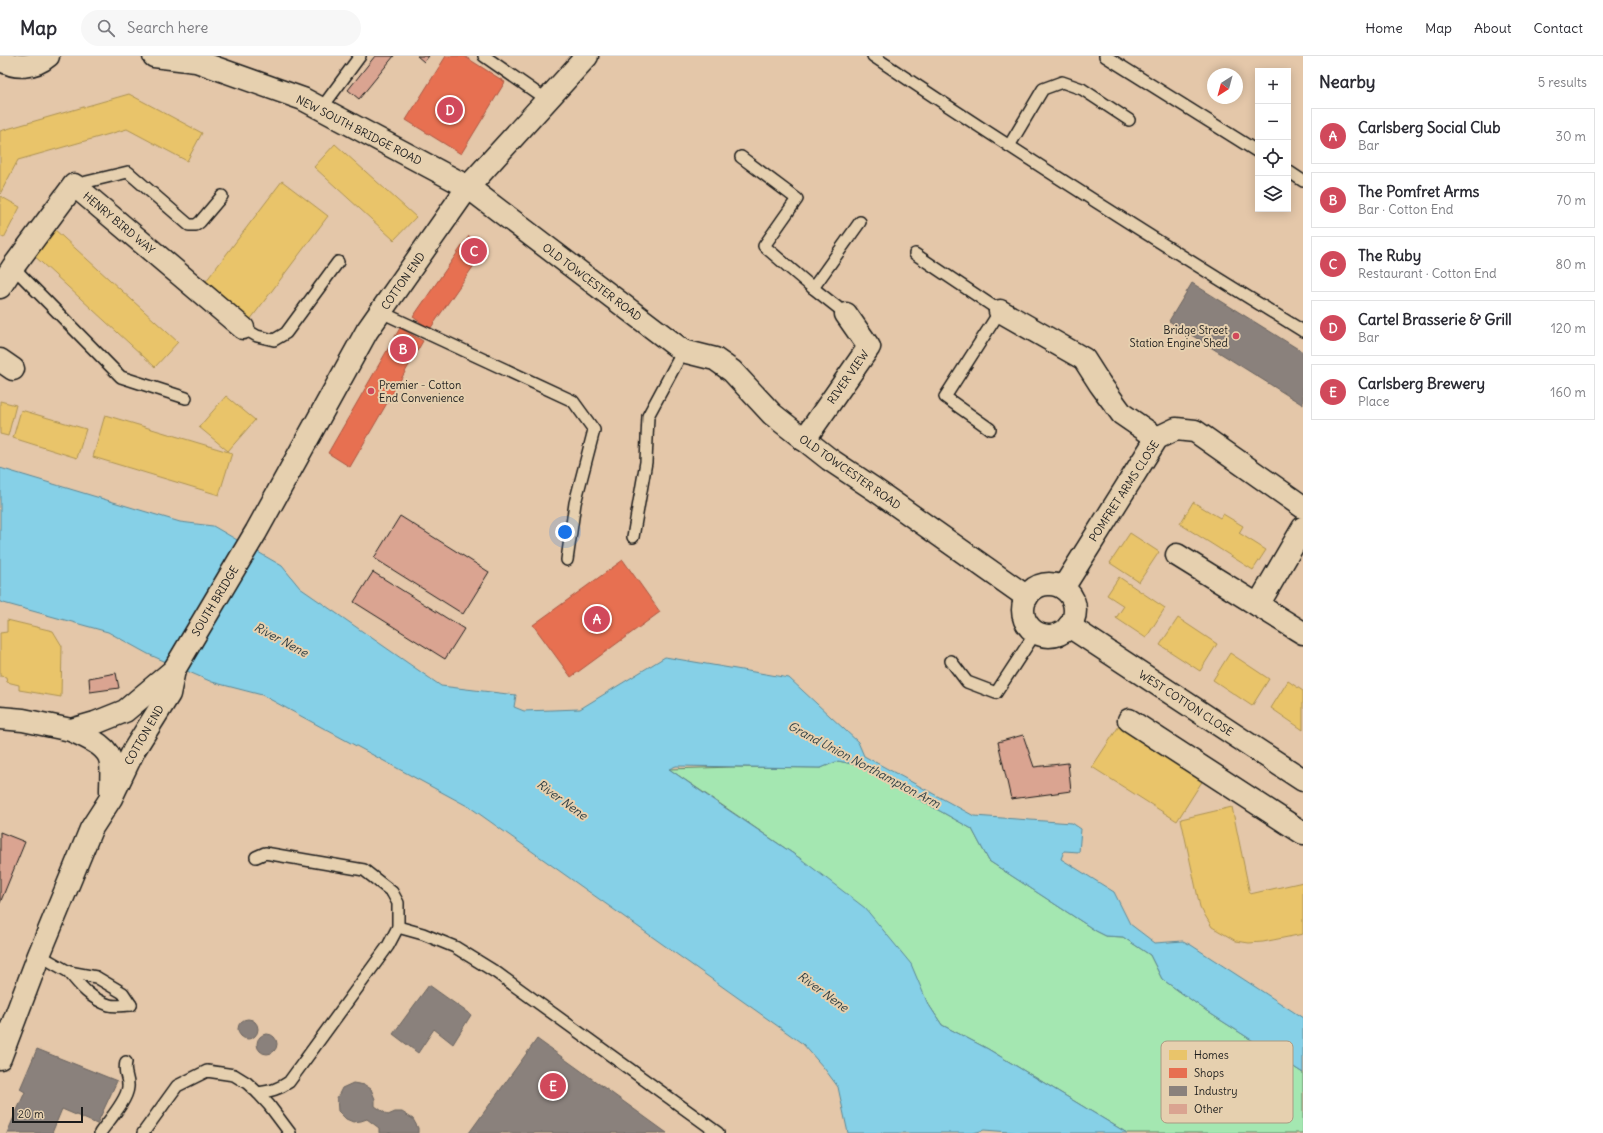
<!DOCTYPE html>
<meta charset="utf-8">
<style>
:root{--surface:#fff;--page:#f7f7f7;--text:#2b2b33;--muted:#7c7c81;--line:#e1e1e2;--accent:#d1495b}
body{margin:0;font-family:Delius,sans-serif;background:var(--page);color:var(--text)}
.controls{position:absolute;right:12px;top:12px;display:grid;overflow:hidden;border-radius:0px;box-shadow:0 2px 10px #0003}
.controls button{width:36px;height:36px;display:grid;place-items:center;padding:0;border:0;border-bottom:1px solid var(--line);background:var(--surface);color:var(--text);font:20px sans-serif}
.compass{position:absolute;left:1207px;top:12px;width:36px;height:36px;border-radius:50%;background:var(--surface);box-shadow:0 2px 10px #0003;rotate:216deg}
.scale{position:absolute;left:12px;bottom:10px;width:71px;box-sizing:border-box;padding-left:4px;border:2px solid #1c1c1c;border-top:0;font-size:11px;line-height:14px;white-space:nowrap;color:#1c1c1c;-webkit-text-stroke:3px #e6d0af;paint-order:stroke}
.you{position:absolute;left:565px;top:476px;width:14px;height:14px;margin:-10px;border:3px solid #fff;border-radius:50%;background:#1a73e8;box-shadow:0 0 0 6px #1a73e833}
.badge{display:grid;place-items:center;width:26px;height:26px;border-radius:50%;background:var(--accent);color:#fff;font-size:13px;font-weight:700}
.pin{position:absolute;translate:-50% -50%;border:2px solid #fff;box-shadow:0 1px 4px #0006}
.list{margin:0;padding:0;list-style:none}
h2{display:flex;justify-content:space-between;align-items:center;height:52px;margin:0;padding:0 16px;font-size:17px}
h2 small{font-size:13px;font-weight:400;color:var(--muted)}
.list li{display:grid;grid-template-columns:26px 1fr auto;gap:12px;align-items:center;box-sizing:border-box;height:56px;margin:0 8px 8px;padding:0 8px;border:1px solid var(--line);border-radius:0px}
.list b{display:block;font-size:15px;white-space:nowrap}
.list p{margin:0;font-size:13px;white-space:nowrap;color:var(--muted)}
.list em{font-size:13px;font-style:normal;color:var(--muted)}
.icon{flex:none;width:22px;height:22px;fill:none;stroke:currentColor;stroke-width:2;stroke-linecap:round;stroke-linejoin:round}
.map{position:relative;flex:none;width:1303px;height:1077px;overflow:hidden}
header{display:flex;align-items:center;gap:24px;box-sizing:border-box;height:56px;padding:0 20px;background:var(--surface);border-bottom:1px solid var(--line)}
header strong{font-size:19px}
nav{display:flex;gap:22px;margin-inline-start:auto;font-size:14px}
.search{width:280px;height:36px;background:var(--page);display:flex;align-items:center;gap:10px;box-sizing:border-box;padding:0 14px;border-radius:22px;color:var(--muted);font-size:15px}
main{display:flex}
aside{flex:1;background:var(--surface)}
.map>svg:first-child{display:block}
.green{fill:#a4e7b1;stroke:#608266}
.water{fill:#86d0e7;stroke:#5c8896}
.homes{fill:#e9c46a;stroke:#ac9253}
.shops{fill:#e76f51;stroke:#aa5641}
.industry{fill:#8a817c;stroke:#69635f}
.building{fill:#daa491;stroke:#1c1c1c}
.lines{fill:none;stroke-linecap:round;stroke-linejoin:round}
.service-casing{stroke:#1c1c1c;stroke-width:14}
.minor-casing{stroke:#1c1c1c;stroke-width:25}
.trunk-casing{stroke:#1c1c1c;stroke-width:25}
.service{stroke:#e6d0af;stroke-width:11}
.minor{stroke:#e6d0af;stroke-width:22}
.trunk{stroke:#e6d0af;stroke-width:22}
.poi-dot{fill:#d1495b;stroke:#e6d0af;stroke-width:1.5}
.labels{text-anchor:middle;stroke-width:4;stroke-linejoin:round;paint-order:stroke}
.street-label{font-size:11px;fill:#1c1c1c;stroke:#e6d0af}
.poi-label{font-size:11px;fill:#1c1c1c;stroke:#e6d0af;text-anchor:end}
.water-label{font-size:12px;font-style:italic;fill:#314045;stroke:#e6d0af}
.key{fill:#e6d0af;stroke:#a99a83;stroke-width:1}
.key-label{font-size:11px;fill:#1c1c1c}
</style>
<header>
<strong>Map</strong>
<div class="search"><svg class="icon" aria-label="search" viewBox="0 0 24 24"><circle cx="10" cy="10" r="6"/><path d="M15 15l6 6"/></svg>Search here</div>
<nav><a>Home</a><a>Map</a><a>About</a><a>Contact</a></nav>
</header>
<main>
<div class="map">
<svg width="1303" height="1077" viewBox="0 0 1303 1077">
<rect width="100%" height="100%" fill="#e4c7a9"/>
<filter id="ink" filterUnits="userSpaceOnUse"><feTurbulence type="fractalNoise" baseFrequency=".025" numOctaves="2"/><feDisplacementMap in="SourceGraphic" scale="8" xChannelSelector="R" yChannelSelector="G"/><feConvolveMatrix kernelMatrix="1 2 1 2 8 2 1 2 1" color-interpolation-filters="sRGB"/></filter>
<g filter="url(#ink)">
<polygon class="green" points="838,705 858,709 972,773 989,805 1096,875 1106,880 1123,881 1150,899 1162,923 1211,958 1303,1017 1303,1077 1127,1077 988,993 942,969 927,946 801,803 669,713 733,711 821,712"/>
<polygon class="water" points="0,412 180,466 213,470 282,510 300,532 441,630 516,639 514,651 524,655 580,653 665,601 789,622 858,686 864,700 974,760 1072,767 1081,773 1079,796 1064,795 1061,803 1114,836 1130,868 1155,887 1183,885 1191,889 1303,962 1303,1017 1211,958 1162,923 1150,899 1123,881 1106,880 1096,875 989,805 972,773 858,709 838,705 821,712 676,710 669,713 712,743 801,803 865,852 911,908 927,946 942,969 988,993 1127,1077 1023,1077 984,1074 973,1077 848,1077 838,1031 824,1012 803,988 471,752 262,639 212,626 148,598 108,576 0,546"/>
<g class="homes">
<polygon points="129,38 202,77 187,105 127,73 18,104 0,138 0,75"/>
<polygon points="335,88 416,161 394,184 314,111"/>
<polygon points="282,125 328,160 247,268 200,233"/>
<polygon points="0,140 20,151 4,182 0,180"/>
<polygon points="53,172 178,286 155,311 30,196"/>
<polygon points="226,340 255,364 228,395 199,371"/>
<polygon points="0,345 16,349 8,380 0,378"/>
<polygon points="21,354 86,373 77,402 13,382"/>
<polygon points="105,359 232,397 219,439 93,401"/>
<polygon points="1193,446 1220,462 1223,458 1243,470 1239,477 1266,494 1253,514 1180,468"/>
<polygon points="1130,477 1159,496 1139,526 1110,507"/>
<polygon points="1119,521 1165,552 1146,582 1116,562 1124,550 1107,539"/>
<polygon points="1178,562 1217,588 1200,615 1160,589"/>
<polygon points="7,564 53,575 62,590 61,641 19,634 19,629 7,626 6,621 0,620 0,577 7,576"/>
<polygon points="1230,597 1269,623 1252,650 1213,624"/>
<polygon points="1288,625 1303,635 1303,674 1271,652"/>
<polygon points="1119,670 1203,724 1177,765 1092,711"/>
<polygon points="1232,751 1250,838 1303,826 1303,878 1263,886 1249,887 1236,885 1212,871 1200,851 1181,763"/>
</g>
<g class="shops">
<polygon points="446,0 464,0 505,26 461,98 406,64"/>
<polygon points="469,180 486,192 430,273 413,261"/>
<polygon points="400,272 423,285 350,411 328,397"/>
<polygon points="623,504 660,556 571,621 533,569"/>
</g>
<g class="industry">
<polygon points="1192,227 1303,296 1303,349 1169,265"/>
<polygon points="429,929 471,959 453,988 434,973 418,997 393,978"/>
<circle cx="248" cy="973" r="10"/>
<circle cx="267" cy="988" r="10"/>
<polygon points="537,983 667,1077 469,1077"/>
<polygon points="37,993 117,1025 97,1068 62,1053 52,1077 7,1077 25,1036 20,1033"/>
<polygon points="353,1027 365,1029 371,1033 375,1043 375,1050 388,1059 395,1056 402,1056 413,1063 418,1072 418,1077 379,1077 379,1072 367,1063 361,1065 353,1066 346,1063 338,1055 337,1042 342,1032"/>
</g>
<g class="building">
<polygon points="375,0 394,0 359,43 348,34"/>
<polygon points="417,0 429,0 424,6"/>
<polygon points="400,460 489,516 463,558 374,502"/>
<polygon points="373,516 464,573 445,603 354,546"/>
<polygon points="116,617 119,632 90,636 89,622"/>
<polygon points="1023,679 1034,711 1068,707 1071,735 1011,743 998,686"/>
<polygon points="0,776 25,786 0,847"/>
</g>
<g class="lines">
<g class="service-casing">
<g id="service">
<polyline points="484,0 547,44"/>
<path d="M873 0C1014 95 1158 186 1303 275"/>
<polyline points="1105,0 1258,96"/>
<polyline points="321,53 360,0"/>
<polyline points="1009,90 1043,33 1062,26 1082,33 1129,64"/>
<polyline points="741,101 797,143 764,190 813,232"/>
<polyline points="1288,115 1303,125"/>
<polyline points="74,129 128,116 189,169 196,169 200,166 222,140"/>
<polyline points="915,198 1000,255 945,341 990,373"/>
<polyline points="13,211 121,321 186,342"/>
<polyline points="381,256 573,345 594,374 575,447 567,504"/>
<polyline points="846,258 813,232 860,166"/>
<polyline points="243,272 257,280 274,284 286,277 338,206"/>
<polyline points="633,481 646,406 648,360 683,295"/>
<polyline points="951,605 967,626 996,637 1036,576"/>
<path d="M256 801 265 797 364 814 392 836 398 847V871L388 890 289 1026C279 1033 271 1035 258 1037"/>
<polyline points="398,871 423,878 455,891 497,917 718,1077"/>
<polyline points="39,899 69,916 96,921 123,937 131,949"/>
<path d="M69 916C80 930 91 943 109 949 115 951 124 949 131 949"/>
<path d="M100 1077C108 1065 127 1045 128 1031 129 1021 123 1018 126 1006"/>
<polyline points="143,1077 177,1030 207,1015 234,1019 247,1027 258,1037 269,1049 290,1077"/>
</g>
</g>
<g class="minor-casing">
<g id="minor">
<polyline points="154,0 196,5 303,43 468,131 683,295 715,303 732,315 772,358 829,403 874,433 1027,541"/>
<path d="M0 3C15 13 34 12 48 0"/>
<polyline points="0,231 13,211 74,129 243,272"/>
<polyline points="1000,255 1084,303 1100,328 1122,358 1157,382"/>
<polyline points="0,304 13,313"/>
<polyline points="804,384 869,291 846,258"/>
<polyline points="1177,499 1303,577"/>
<circle cx="1049" cy="554" r="26"/>
<polyline points="1063,532 1157,382 1176,373 1195,375 1303,451"/>
<polyline points="1258,549 1303,472"/>
<polyline points="1069,570 1303,724"/>
<polyline points="1129,664 1303,777"/>
</g>
</g>
<g class="trunk-casing">
<g id="trunk">
<polyline points="0,662 23,664 71,674 95,667 125,655 174,614 256,476 367,275 468,131 587,0"/>
<path d="M71 674C85 681 109 689 111 707 112 716 111 726 111 735"/>
<polyline points="0,1002 39,899 91,773 111,742 134,694 169,638 174,614"/>
</g>
</g>
<use href="#service" class="service"/>
<use href="#minor" class="minor"/>
<use href="#trunk" class="trunk"/>
</g>
</g>
<g class="poi-dot">
<circle cx="1236" cy="280" r="4"/>
<circle cx="371" cy="335" r="4"/>
</g>
<g class="labels">
<g class="street-label">
<text transform="translate(359 74) rotate(27)" y="4">NEW SOUTH BRIDGE ROAD</text>
<text transform="translate(119 167) rotate(40)" y="4">HENRY BIRD WAY</text>
<text transform="translate(403 225) rotate(-55)" y="4">COTTON END</text>
<text transform="translate(592 226) rotate(37)" y="4">OLD TOWCESTER ROAD</text>
<text transform="translate(848 321) rotate(-55)" y="4">RIVER VIEW</text>
<text transform="translate(850 416) rotate(35)" y="4">OLD TOWCESTER ROAD</text>
<text transform="translate(1124 435) rotate(-57)" y="4">POMFRET ARMS CLOSE</text>
<text transform="translate(215 545) rotate(-59)" y="4">SOUTH BRIDGE</text>
<text transform="translate(1186 647) rotate(33)" y="4">WEST COTTON CLOSE</text>
<text transform="translate(144 679) rotate(-60)" y="4">COTTON END</text>
</g>
<g class="poi-label">
<text x="1228" y="278">Bridge Street<tspan x="1228" dy="13">Station Engine Shed</tspan></text>
<text x="379" y="333" text-anchor="start">Premier - Cotton<tspan x="379" dy="13">End Convenience</tspan></text>
</g>
<g class="water-label">
<text transform="translate(281 584) rotate(28)" y="4">River Nene</text>
<text transform="translate(864 709) rotate(28)" y="4">Grand Union Northampton Arm</text>
<text transform="translate(562 744) rotate(36)" y="4">River Nene</text>
<text transform="translate(823 936) rotate(36)" y="4">River Nene</text>
</g>
</g>
<rect x="1161" y="985" width="132" height="82" rx="6" class="key"/>
<rect x="1169" y="994" width="18" height="10" fill="#e9c46a"/>
<rect x="1169" y="1012" width="18" height="10" fill="#e76f51"/>
<rect x="1169" y="1030" width="18" height="10" fill="#8a817c"/>
<rect x="1169" y="1048" width="18" height="10" fill="#daa491"/>
<g class="key-label">
<text x="1194" y="1003">Homes</text>
<text x="1194" y="1021">Shops</text>
<text x="1194" y="1039">Industry</text>
<text x="1194" y="1057">Other</text>
</g>
</svg>
<div class="controls">
<button>+</button>
<button>−</button>
<button><svg class="icon" aria-label="locate" viewBox="0 0 24 24"><circle cx="12" cy="12" r="6"/><path d="M12 2v4M12 18v4M2 12h4M18 12h4"/></svg></button>
<button><svg class="icon" aria-label="layers" viewBox="0 0 24 24"><path d="M12 4l9 5-9 5-9-5zM3 14l9 5 9-5"/></svg></button>
</div>
<svg class="compass" viewBox="-18 -18 36 36"><path d="M0-13l5 13h-10z" fill="#e53935"/><path d="M0 13l5-13h-10z" fill="#7c7c81"/></svg>
<div class="scale">20 m</div>
<div class="you"></div>
<div class="pin badge" style="left:597px;top:563px">A</div>
<div class="pin badge" style="left:403px;top:293px">B</div>
<div class="pin badge" style="left:474px;top:195px">C</div>
<div class="pin badge" style="left:450px;top:54px">D</div>
<div class="pin badge" style="left:553px;top:1030px">E</div>
</div>
<aside>
<h2>Nearby<small>5 results</small></h2>
<ul class="list">
<li><span class="badge">A</span><div><b>Carlsberg Social Club</b><p>Bar</p></div><em>30 m</em></li>
<li><span class="badge">B</span><div><b>The Pomfret Arms</b><p>Bar · Cotton End</p></div><em>70 m</em></li>
<li><span class="badge">C</span><div><b>The Ruby</b><p>Restaurant · Cotton End</p></div><em>80 m</em></li>
<li><span class="badge">D</span><div><b>Cartel Brasserie &amp; Grill</b><p>Bar</p></div><em>120 m</em></li>
<li><span class="badge">E</span><div><b>Carlsberg Brewery</b><p>Place</p></div><em>160 m</em></li>
</ul>
</aside>
</main>
